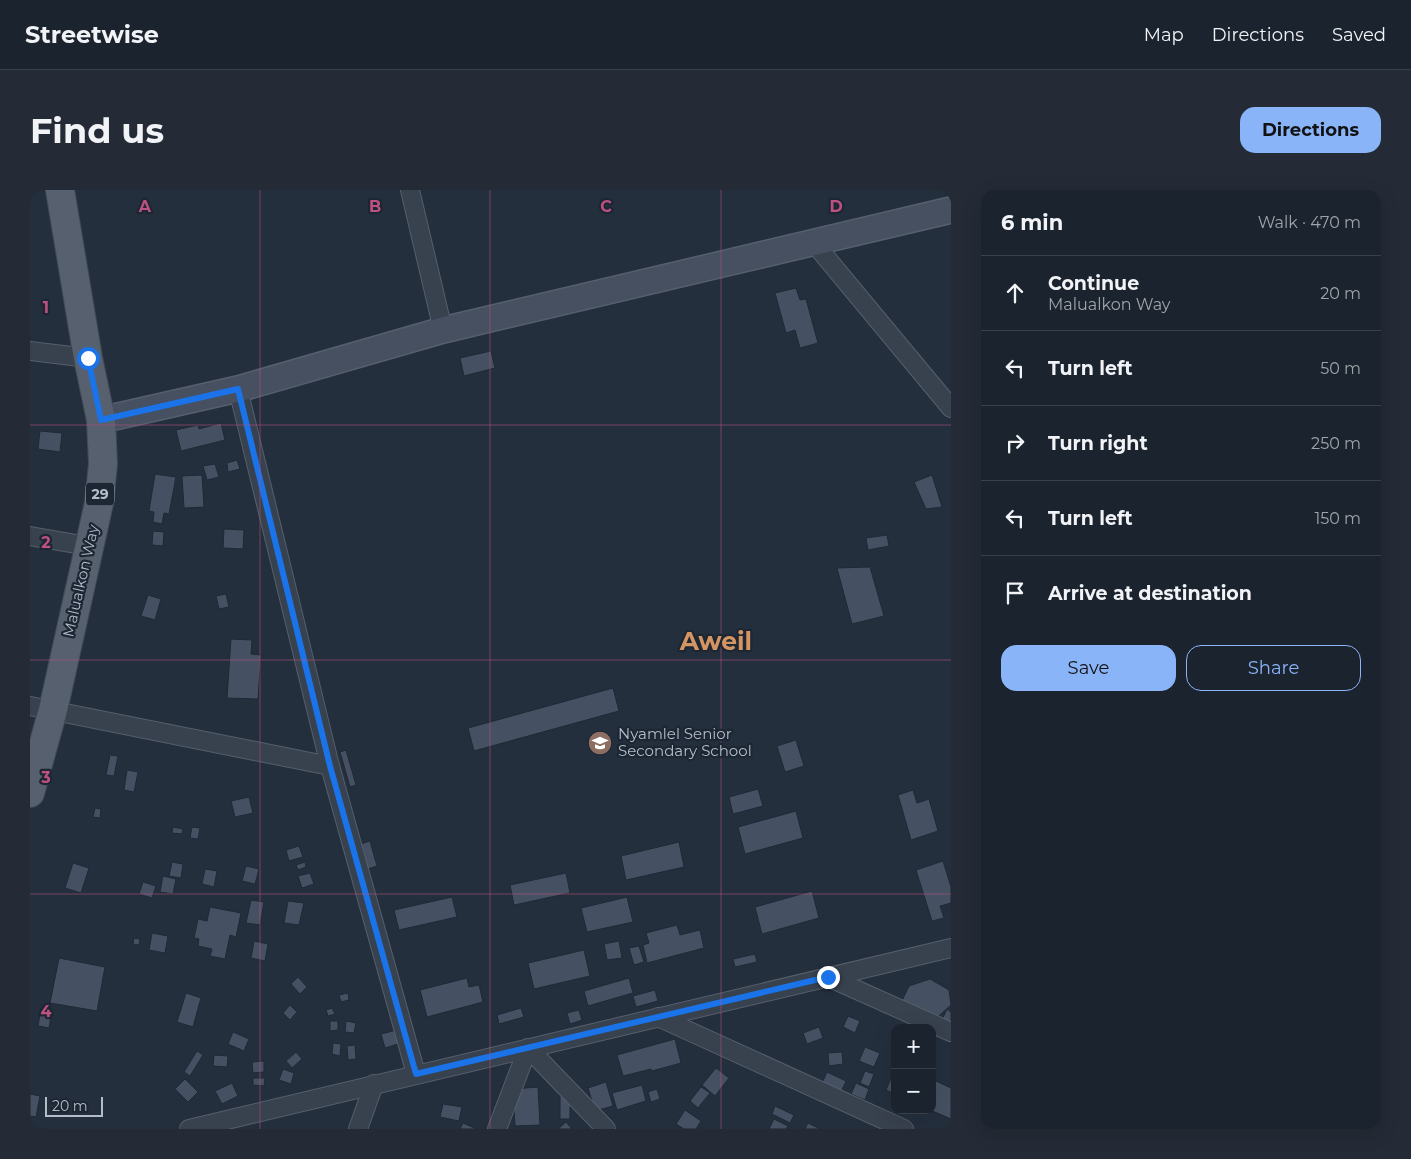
<!DOCTYPE html>
<meta charset="utf-8">
<style>
:root{--surface:#1b232e;--page:#242b36;--text:#f1f3f6;--muted:#a0a4aa;--line:#39404a;--accent:#8ab4f8}
body{margin:0;font-family:Montserrat,sans-serif;background:var(--page);color:var(--text)}
.controls{position:absolute;right:15px;bottom:15px;display:grid;overflow:hidden;border-radius:10px;box-shadow:0 5px 20px #0002}
.controls button{width:45px;height:45px;display:grid;place-items:center;padding:0;border:0;border-bottom:1px solid var(--line);background:var(--surface);color:var(--text);font:25px sans-serif}
.scale{position:absolute;left:15px;bottom:12px;width:58px;box-sizing:border-box;padding-left:5px;border:2px solid #b4bcc9;border-top:0;font-size:14px;line-height:18px;white-space:nowrap;color:#b4bcc9;-webkit-text-stroke:4px #1d2633;paint-order:stroke}
.stop{position:absolute;width:15px;height:15px;margin:-11px;border:4px solid #1a73e8;border-radius:50%;background:#fff}
.stop.end{background:#1a73e8;border-color:#fff;box-shadow:0 1px 5px #0008}
.list{margin:0;padding:0;list-style:none}
h2{display:flex;justify-content:space-between;align-items:center;height:65px;margin:0;padding:0 20px;font-size:21px}
h2 small{font-size:16px;font-weight:400;color:var(--muted)}
.list li{display:grid;grid-template-columns:32px 1fr auto;gap:15px;align-items:center;box-sizing:border-box;height:75px;padding:0 20px;border-top:1px solid var(--line)}
.list b{display:block;font-size:19px;white-space:nowrap}
.list p{margin:0;font-size:16px;white-space:nowrap;color:var(--muted)}
.list em{font-size:16px;font-style:normal;color:var(--muted)}
.actions{display:flex;gap:10px;padding:15px 20px}
.actions a{flex:1;padding:11px 0;border:1px solid var(--accent);border-radius:15px;text-align:center;font-size:18px;color:var(--accent)}
.actions .main{background:var(--accent);color:#111}
.icon{flex:none;width:28px;height:28px;fill:none;stroke:currentColor;stroke-width:2;stroke-linecap:round;stroke-linejoin:round}
.map{position:relative;flex:none;width:921px;height:939px;overflow:hidden;border-radius:15px}
header{display:flex;align-items:center;gap:30px;box-sizing:border-box;height:70px;padding:0 25px;background:var(--surface);border-bottom:1px solid var(--line)}
header strong{font-size:24px}
nav{display:flex;gap:28px;margin-inline-start:auto;font-size:18px}
.intro{display:flex;align-items:center;justify-content:space-between;box-sizing:border-box;height:120px;padding:0 30px}
h1{margin:0;font-size:35px}
.button{padding:12px 22px;border-radius:15px;background:var(--accent);color:#111;font-size:18px;font-weight:700}
main{display:flex;gap:30px;padding:0 30px}
aside{flex:1;background:var(--surface);border-radius:15px;box-shadow:0 5px 20px #0002}
.map>svg:first-child{display:block}
.building{fill:#455162;stroke:#1f2835}
.lines{fill:none;stroke-linecap:round;stroke-linejoin:round}
.minor-casing{stroke:#565f6c;stroke-width:20}
.secondary-casing{stroke:#565f6c;stroke-width:28}
.primary-casing{stroke:#414a57;stroke-width:30}
.minor{stroke:#38414e;stroke-width:18}
.secondary{stroke:#465061;stroke-width:25}
.primary{stroke:#56606e;stroke-width:28}
.route{stroke:#1a73e8;stroke-width:6}
.grid{fill:none;stroke:#bd5182;stroke-width:1;stroke-opacity:0.55}
.labels{text-anchor:middle;stroke-width:4.5;stroke-linejoin:round;paint-order:stroke}
.shield{fill:#1d2633;stroke:#878f9c;stroke-width:1}
.shield-label{font-size:14px;font-weight:bold;fill:#b4bcc9}
.street-label{font-size:15px;fill:#b4bcc9;stroke:#1d2633}
.poi-label{font-size:15px;fill:#b4bcc9;stroke:#1d2633;text-anchor:start}
.town-label{font-size:25px;font-weight:bold;fill:#d59563;stroke:#1d2633}
.grid-label{font-size:16px;text-anchor:middle;font-weight:bold;fill:#bd5182;stroke:#1d2633;stroke-width:4.5;stroke-linejoin:round;paint-order:stroke}
</style>
<header>
<strong>Streetwise</strong>
<nav><a>Map</a><a>Directions</a><a>Saved</a></nav>
</header>
<div class="intro"><h1>Find us</h1><a class="button">Directions</a></div>
<main>
<div class="map">
<svg width="921" height="939" viewBox="0 0 921 939">
<rect width="100%" height="100%" fill="#242f3e"/>
<g class="building">
<polygon points="766,98 770,110 776,109 788,153 770,158 765,140 756,143 745,103"/>
<polygon points="461,161 465,178 434,186 430,168"/>
<polygon points="191,233 195,250 151,261 146,240 168,235 169,239"/>
<polygon points="10,241 32,243 30,262 8,259"/>
<polygon points="207,270 210,279 198,282 197,273"/>
<polygon points="185,274 189,287 177,290 173,276"/>
<polygon points="125,284 146,287 139,324 134,323 132,334 123,332 124,322 119,321"/>
<polygon points="172,285 174,317 154,318 152,286"/>
<polygon points="902,285 912,317 896,319 884,292"/>
<polygon points="194,339 214,340 213,359 193,358"/>
<polygon points="123,341 134,342 133,356 122,355"/>
<polygon points="857,345 859,356 838,360 836,348"/>
<polygon points="840,377 854,426 822,434 807,378"/>
<polygon points="196,404 199,417 189,419 186,406"/>
<polygon points="118,405 131,409 125,430 111,426"/>
<polygon points="201,449 222,450 221,464 231,465 228,509 197,508"/>
<polygon points="583,498 589,521 444,561 438,538"/>
<polygon points="766,550 774,576 755,582 747,556"/>
<polygon points="316,560 326,595 320,597 310,562"/>
<polygon points="80,565 88,566 84,586 76,585"/>
<polygon points="97,580 108,582 104,602 94,600"/>
<polygon points="728,599 733,616 703,624 699,607"/>
<polygon points="883,600 887,613 899,609 908,641 881,650 868,605"/>
<polygon points="219,607 223,623 205,627 201,611"/>
<polygon points="65,618 71,619 70,628 63,627"/>
<polygon points="766,621 773,648 715,664 708,637"/>
<polygon points="143,637 153,639 152,644 142,643"/>
<polygon points="162,637 170,638 168,649 160,648"/>
<polygon points="340,651 347,676 338,679 331,654"/>
<polygon points="649,652 654,677 596,690 591,666"/>
<polygon points="269,656 273,667 259,671 256,660"/>
<polygon points="913,671 921,697 921,713 910,716 914,728 902,731 886,680"/>
<polygon points="142,672 153,674 151,688 139,686"/>
<polygon points="275,672 276,677 268,680 266,675"/>
<polygon points="43,673 59,678 51,703 35,698"/>
<polygon points="216,676 229,679 225,694 212,691"/>
<polygon points="175,679 187,681 184,697 172,694"/>
<polygon points="280,683 284,694 272,698 268,686"/>
<polygon points="536,683 540,703 484,715 480,695"/>
<polygon points="133,686 146,689 143,704 130,702"/>
<polygon points="113,692 126,696 122,708 109,704"/>
<polygon points="782,701 789,728 732,744 725,717"/>
<polygon points="422,707 427,727 369,740 364,720"/>
<polygon points="597,707 603,732 557,742 551,718"/>
<polygon points="221,710 234,712 230,735 216,733"/>
<polygon points="258,711 274,713 269,735 254,733"/>
<polygon points="180,717 211,723 206,747 200,745 195,769 180,766 182,759 168,756 169,749 164,748 168,729 177,731"/>
<polygon points="647,735 650,745 670,740 674,758 617,773 613,755 619,753 616,743"/>
<polygon points="122,743 138,746 135,763 119,760"/>
<polygon points="104,748 110,749 109,755 103,754"/>
<polygon points="224,751 238,754 235,771 221,768"/>
<polygon points="589,751 592,768 577,770 574,754"/>
<polygon points="609,756 614,772 604,775 599,758"/>
<polygon points="554,760 560,786 504,799 498,773"/>
<polygon points="725,764 727,772 705,777 703,769"/>
<polygon points="29,768 75,777 67,821 20,813"/>
<polygon points="268,787 277,797 270,804 261,794"/>
<polygon points="437,788 439,797 449,795 453,812 397,827 390,800"/>
<polygon points="599,788 603,803 558,816 554,801"/>
<polygon points="900,789 919,800 921,815 903,831 869,817 879,796"/>
<polygon points="625,800 628,811 606,817 603,806"/>
<polygon points="156,803 171,808 163,837 147,832"/>
<polygon points="318,803 319,810 311,812 309,805"/>
<polygon points="260,815 267,822 260,830 253,823"/>
<polygon points="302,818 305,824 298,826 296,820"/>
<polygon points="491,818 494,827 469,834 467,825"/>
<polygon points="11,819 22,821 19,838 8,836"/>
<polygon points="917,819 921,822 921,831 916,838 910,834"/>
<polygon points="549,820 552,830 540,834 537,823"/>
<polygon points="818,826 830,831 825,843 813,837"/>
<polygon points="300,831 308,831 308,840 300,841"/>
<polygon points="316,831 326,833 324,843 315,842"/>
<polygon points="789,837 793,848 777,854 773,843"/>
<polygon points="371,839 374,852 355,858 351,844"/>
<polygon points="203,842 219,849 214,861 198,854"/>
<polygon points="645,849 651,873 622,881 621,879 593,886 587,865"/>
<polygon points="303,853 311,854 310,866 302,864"/>
<polygon points="325,855 326,869 318,870 317,856"/>
<polygon points="835,857 850,863 844,877 829,871"/>
<polygon points="167,861 173,865 160,886 154,882"/>
<polygon points="266,862 272,869 262,878 256,871"/>
<polygon points="812,862 813,874 799,876 798,863"/>
<polygon points="184,865 198,866 197,877 183,876"/>
<polygon points="234,871 234,882 223,883 222,872"/>
<polygon points="686,878 699,888 685,906 672,895"/>
<polygon points="253,879 264,883 261,894 249,890"/>
<polygon points="865,879 865,904 856,900"/>
<polygon points="835,881 844,884 839,897 830,893"/>
<polygon points="797,882 816,891 811,902 792,893"/>
<polygon points="223,888 235,888 234,896 223,895"/>
<polygon points="155,889 168,902 158,912 145,899"/>
<polygon points="906,891 921,898 921,929 900,920 902,920 902,899"/>
<polygon points="576,892 583,916 565,921 558,898"/>
<polygon points="202,893 208,906 192,914 185,901"/>
<polygon points="826,893 839,899 835,910 821,904"/>
<polygon points="612,895 616,911 587,920 582,903"/>
<polygon points="508,897 510,935 485,936 483,899"/>
<polygon points="671,897 680,903 668,918 660,911"/>
<polygon points="627,899 630,909 621,912 618,902"/>
<polygon points="0,904 10,906 6,927 0,926"/>
<rect x="530" y="905" width="10" height="24"/>
<polygon points="413,914 432,917 429,931 410,927"/>
<polygon points="745,916 764,925 760,933 742,924"/>
<polygon points="655,920 671,931 666,939 654,939 646,934"/>
<polygon points="744,929 758,936 756,939 739,939"/>
<polygon points="536,932 542,939 528,939"/>
<polygon points="433,933 447,939 430,939"/>
<polygon points="778,933 790,939 775,939"/>
</g>
<g class="lines">
<g class="minor-casing">
<g id="minor">
<polyline points="380,0 413,140"/>
<polyline points="784,53 921,218"/>
<polyline points="0,161 58,168"/>
<polyline points="208,199 300,576 386,884"/>
<polyline points="0,346 58,356"/>
<polyline points="0,516 300,576"/>
<polyline points="798,787 921,842"/>
<polyline points="628,827 874,939"/>
<polyline points="159,939 921,758"/>
<polyline points="328,939 344,894"/>
<polyline points="467,939 498,858 576,939"/>
</g>
</g>
<g class="secondary-casing">
<polyline id="secondary" points="71,230 208,199 413,140 921,20"/>
</g>
<g class="primary-casing">
<polyline id="primary" points="0,603 23,520 69,313 73,274 71,230 58,168 30,0"/>
</g>
<use href="#minor" class="minor"/>
<use href="#secondary" class="secondary"/>
<use href="#primary" class="primary"/>
</g>
<g class="lines">
<polyline class="route" points="58,168 71,230 208,199 300,576 386,884 798,787"/>
</g>
<path class="grid" d="M230 0V939M460 0V939M691 0V939M0 235H921M0 470H921M0 704H921"/>
<defs>
<g id="school-disc" transform="scale(1.25)"><circle r="9.5" fill="#8d6e63" stroke="#1d2633"/><path d="M0-5L7-2L0 1L-7-2ZM-4 1L0 2.5L4 1V4Q0 6-4 4Z" fill="#fff"/></g>
</defs>
<g fill-rule="evenodd">
<use href="#school-disc" x="570" y="553"/>
</g>
<g class="labels">
<rect class="shield" x="56" y="292.5" width="28" height="23" rx="4"/>
<g class="shield-label">
<text x="70" y="309">29</text>
</g>
<g class="street-label">
<text transform="translate(51 391) rotate(-77)" y="5">Malualkon Way</text>
</g>
<g class="poi-label">
<text x="588" y="549">Nyamlel Senior<tspan x="588" dy="17">Secondary School</tspan></text>
</g>
<g class="town-label">
<text x="686" y="460">Aweil</text>
</g>
</g>
<g class="grid-label">
<text x="115" y="22">A</text>
<text x="345" y="22">B</text>
<text x="576" y="22">C</text>
<text x="806" y="22">D</text>
<text x="16" y="123">1</text>
<text x="16" y="358">2</text>
<text x="16" y="593">3</text>
<text x="16" y="827">4</text>
</g>
</svg>
<div class="controls">
<button>+</button>
<button>−</button>
</div>
<div class="scale">20 m</div>
<div class="stop" style="left:58px;top:168px"></div>
<div class="stop end" style="left:798px;top:787px"></div>
</div>
<aside>
<h2>6 min<small>Walk · 470 m</small></h2>
<ul class="list">
<li><svg class="icon" aria-label="ahead" viewBox="0 0 24 24"><path d="M12 20V5M6 11l6-6 6 6"/></svg><div><b>Continue</b><p>Malualkon Way</p></div><em>20 m</em></li>
<li><svg class="icon" aria-label="left" viewBox="0 0 24 24"><path d="M17 20v-9H6M10 6l-5 5 5 5"/></svg><div><b>Turn left</b></div><em>50 m</em></li>
<li><svg class="icon" aria-label="right" viewBox="0 0 24 24"><path d="M7 20v-9h11M14 6l5 5-5 5"/></svg><div><b>Turn right</b></div><em>250 m</em></li>
<li><svg class="icon" aria-label="left" viewBox="0 0 24 24"><path d="M17 20v-9H6M10 6l-5 5 5 5"/></svg><div><b>Turn left</b></div><em>150 m</em></li>
<li><svg class="icon" aria-label="arrive" viewBox="0 0 24 24"><path d="M6 21V4h12l-3 4 3 4H6"/></svg><div><b>Arrive at destination</b></div></li>
</ul>
<div class="actions"><a class="main">Save</a><a>Share</a></div>
</aside>
</main>
